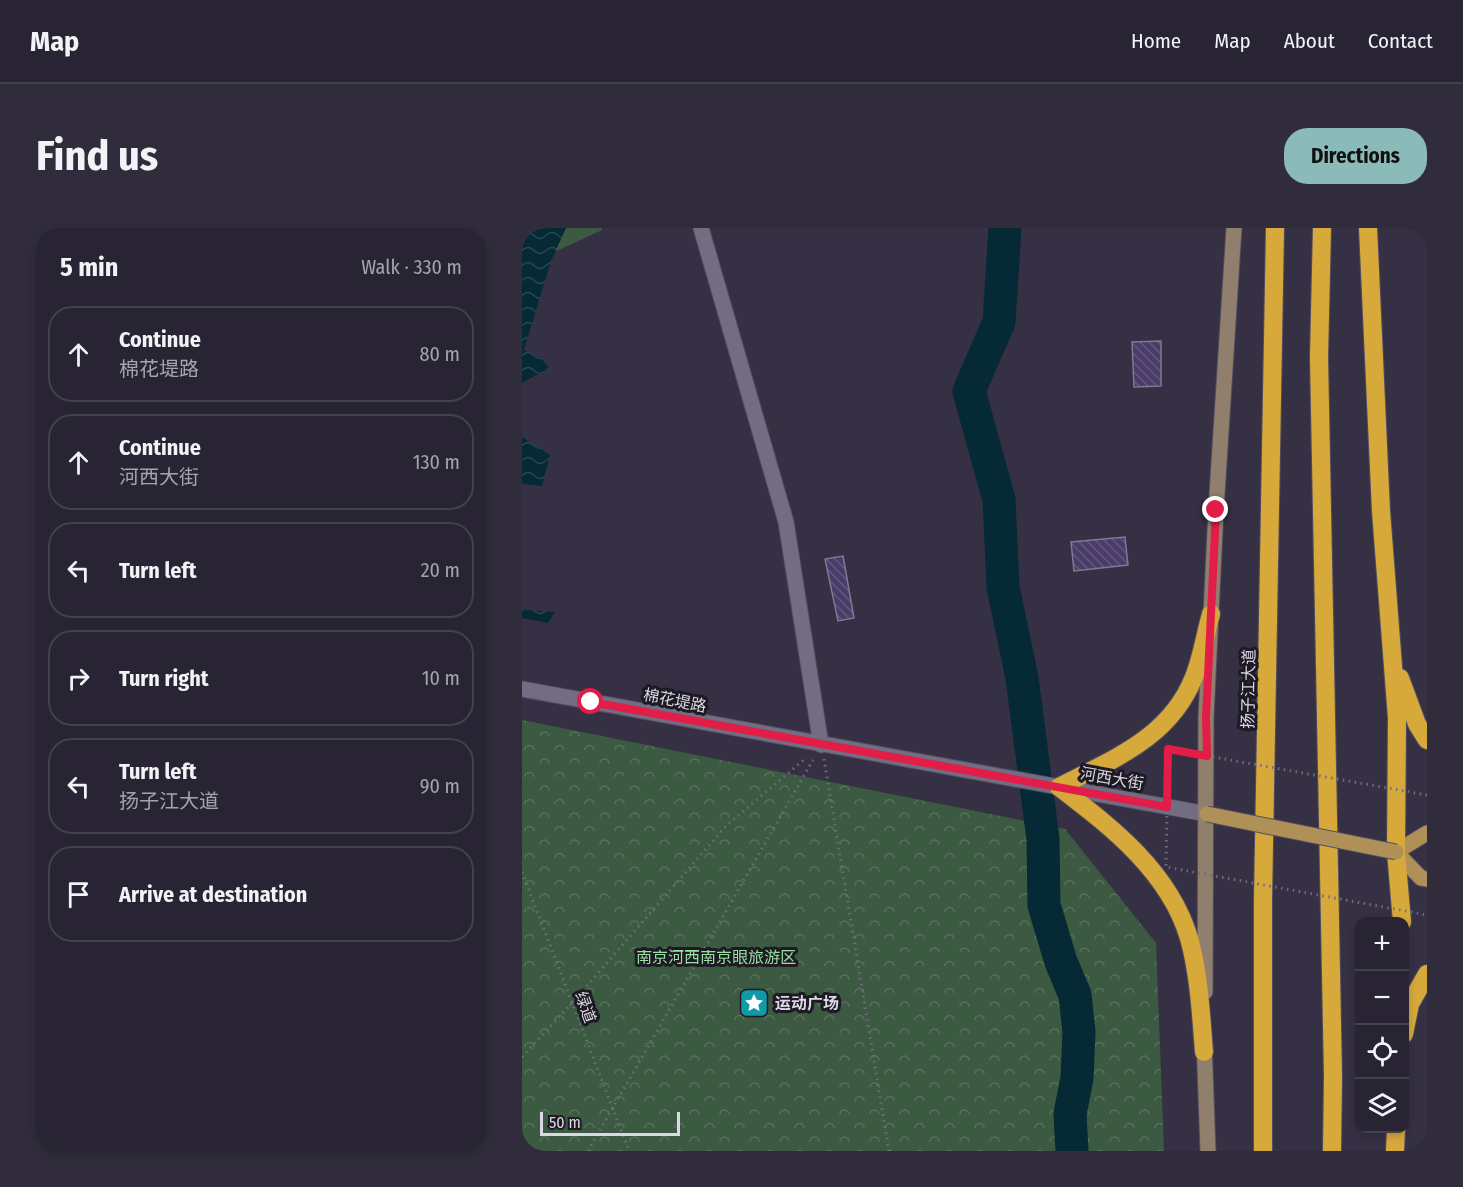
<!DOCTYPE html>
<meta charset="utf-8">
<style>
:root{--surface:#282434;--page:#302c3c;--text:#f1f3f6;--muted:#a5a4ac;--line:#44414f;--accent:#8bbbb9}
body{margin:0;font-family:"Fira Sans Condensed","Noto Sans SC",sans-serif;background:var(--page);color:var(--text)}
.controls{position:absolute;right:18px;bottom:18px;display:grid;overflow:hidden;border-radius:12px;box-shadow:0 3px 9px #0003}
.controls button{width:54px;height:54px;display:grid;place-items:center;padding:0;border:0;border-bottom:2px solid var(--line);background:var(--surface);color:var(--text);font:30px sans-serif}
.scale{position:absolute;left:18px;bottom:15px;width:140px;box-sizing:border-box;padding-left:6px;border:3px solid #dbd7e5;border-top:0;font-size:16px;line-height:21px;white-space:nowrap;color:#dbd7e5;-webkit-text-stroke:4px #1d1a23;paint-order:stroke}
.stop{position:absolute;width:18px;height:18px;margin:-14px;border:4px solid #e11d48;border-radius:50%;background:#fff}
.stop.end{background:#e11d48;border-color:#fff;box-shadow:0 2px 6px #0008}
.list{margin:0;padding:0;list-style:none}
h2{display:flex;justify-content:space-between;align-items:center;height:78px;margin:0;padding:0 24px;font-size:26px}
h2 small{font-size:20px;font-weight:400;color:var(--muted)}
.list li{display:grid;grid-template-columns:39px 1fr auto;gap:18px;align-items:center;box-sizing:border-box;height:96px;margin:0 12px 12px;padding:0 12px;border:2px solid var(--line);border-radius:24px}
.list b{display:block;font-size:22px;white-space:nowrap}
.list p{margin:0;font-size:20px;white-space:nowrap;color:var(--muted)}
.list em{font-size:20px;font-style:normal;color:var(--muted)}
.icon{flex:none;width:33px;height:33px;fill:none;stroke:currentColor;stroke-width:2;stroke-linecap:round;stroke-linejoin:round}
.map{position:relative;flex:none;width:905px;height:923px;overflow:hidden;border-radius:24px}
header{display:flex;align-items:center;gap:36px;box-sizing:border-box;height:84px;padding:0 30px;background:var(--surface);border-bottom:2px solid var(--line)}
header strong{font-size:28px}
nav{display:flex;gap:33px;margin-inline-start:auto;font-size:21px}
.intro{display:flex;align-items:center;justify-content:space-between;box-sizing:border-box;height:144px;padding:0 36px}
h1{margin:0;font-size:42px}
.button{padding:15px 27px;border-radius:24px;background:var(--accent);color:#111;font-size:21px;font-weight:700}
main{display:flex;gap:36px;padding:0 36px}
aside{flex:1;background:var(--surface);border-radius:24px;box-shadow:0 3px 9px #0003}
.map>svg:first-child{display:block}
.green{fill:#3b5a41}
.forest{fill:url(#forest-crowns)}
.water{fill:url(#water-waves)}
.lines{fill:none;stroke-linecap:round;stroke-linejoin:round}
.river{stroke:#052935;stroke-width:33}
.building{fill:url(#building-back-hatch);stroke:#7f7991;stroke-width:1.5}
.street-casing{stroke:#534d5f;stroke-width:17}
.secondary-casing{stroke:#534d5f;stroke-width:17}
.primary-casing{stroke:#534d5f;stroke-width:17}
.highway-casing{stroke:#534d5f;stroke-width:20}
.path{stroke:#706b7d;stroke-width:3;stroke-dasharray:1.5 4.5;stroke-linecap:butt}
.street{stroke:#736d84;stroke-width:15}
.secondary{stroke:#917f6e;stroke-width:15}
.primary{stroke:#af9158;stroke-width:15}
.highway{stroke:#d7a93b;stroke-width:18}
.primary-bridge-casing{stroke:#534d5f;stroke-width:17;stroke-linecap:butt}
.path-bridge{stroke:#706b7d;stroke-width:3;stroke-dasharray:1.5 4.5;stroke-linecap:butt}
.primary-bridge{stroke:#af9158;stroke-width:15}
.route{stroke:#e11d48;stroke-width:8}
.labels{text-anchor:middle;stroke-width:6;stroke-linejoin:round;paint-order:stroke}
.street-label{font-size:16px;fill:#dbd7e5;stroke:#1d1a23}
.park-label{font-size:16px;fill:#9adfa5;stroke:#1d1a23}
.poi-label{font-size:16px;font-weight:bold;fill:#dbd7e5;stroke:#1d1a23;text-anchor:start}
</style>
<header>
<strong>Map</strong>
<nav><a>Home</a><a>Map</a><a>About</a><a>Contact</a></nav>
</header>
<div class="intro"><h1>Find us</h1><a class="button">Directions</a></div>
<main>
<aside>
<h2>5 min<small>Walk · 330 m</small></h2>
<ul class="list">
<li><svg class="icon" aria-label="ahead" viewBox="0 0 24 24"><path d="M12 20V5M6 11l6-6 6 6"/></svg><div><b>Continue</b><p>棉花堤路</p></div><em>80 m</em></li>
<li><svg class="icon" aria-label="ahead" viewBox="0 0 24 24"><path d="M12 20V5M6 11l6-6 6 6"/></svg><div><b>Continue</b><p>河西大街</p></div><em>130 m</em></li>
<li><svg class="icon" aria-label="left" viewBox="0 0 24 24"><path d="M17 20v-9H6M10 6l-5 5 5 5"/></svg><div><b>Turn left</b></div><em>20 m</em></li>
<li><svg class="icon" aria-label="right" viewBox="0 0 24 24"><path d="M7 20v-9h11M14 6l5 5-5 5"/></svg><div><b>Turn right</b></div><em>10 m</em></li>
<li><svg class="icon" aria-label="left" viewBox="0 0 24 24"><path d="M17 20v-9H6M10 6l-5 5 5 5"/></svg><div><b>Turn left</b><p>扬子江大道</p></div><em>90 m</em></li>
<li><svg class="icon" aria-label="arrive" viewBox="0 0 24 24"><path d="M6 21V4h12l-3 4 3 4H6"/></svg><div><b>Arrive at destination</b></div></li>
</ul>
</aside>
<div class="map">
<svg width="905" height="923" viewBox="0 0 905 923">
<defs>
<pattern id="forest-crowns" width="20" height="18" patternUnits="userSpaceOnUse" patternTransform="scale(1.5)"><rect width="20" height="18" fill="#3b5a41"/><path d="M2 6a3 3 0 1 1 6 0M12 15a3 3 0 1 1 6 0" fill="none" stroke="#57715c"/></pattern>
<pattern id="water-waves" width="16" height="10" patternUnits="userSpaceOnUse" patternTransform="scale(1.5)"><rect width="16" height="10" fill="#052935"/><path d="M0 5q4-4 8 0t8 0" fill="none" stroke="#294752"/></pattern>
<pattern id="building-back-hatch" width="6" height="6" patternUnits="userSpaceOnUse" patternTransform="scale(1.5)"><rect width="6" height="6" fill="#493c69"/><path d="M-1 5l2 2M0 0l6 6M5-1l2 2" fill="none" stroke="#63577e"/></pattern>
</defs>
<rect width="100%" height="100%" fill="#363045"/>
<polygon class="green" points="0,0 80,0 80,2 0,39"/>
<polygon class="forest" points="0,492 543,601 634,715 642,923 0,923"/>
<g class="water">
<polygon points="0,0 44,0 29,33 2,122 19,130 27,140 0,155"/>
<polygon points="0,209 28,227 20,258 0,256"/>
<polygon points="0,382 33,384 26,395 0,390"/>
</g>
<g class="lines">
<polyline class="river" points="483,0 477,94 447,163 477,272 481,359 500,450 521,611 522,677 539,734 553,767 557,804 555,850 548,886 550,923"/>
</g>
<g class="building">
<polygon points="639,113 639,158 612,159 610,114"/>
<polygon points="603,309 606,337 552,343 549,314"/>
<polygon points="321,328 332,390 316,393 303,331"/>
</g>
<g class="lines">
<g class="street-casing">
<g id="street">
<polyline points="179,0 264,294 299,517"/>
<polyline points="0,461 685,586"/>
</g>
</g>
<g class="secondary-casing">
<g id="secondary">
<polyline points="683,764 684,489 694,282 712,0"/>
<polyline points="682,812 686,923"/>
</g>
</g>
<g class="primary-casing">
<polyline id="primary" points="905,605 874,624 899,650 905,651"/>
</g>
<g class="highway-casing">
<g id="highway">
<polyline points="800,0 797,129 811,848 810,923"/>
<polyline points="846,0 859,283 875,490 874,624 880,694"/>
<polyline points="878,450 895,496 905,512"/>
<polyline points="882,806 888,776 905,746"/>
<path d="M682 824C679 786 677 746 667 710 647 643 589 599 537 559 591 531 648 510 672 449 680 429 683 407 689 386"/>
<polyline points="741,923 741,671 753,0"/>
<polyline points="873,923 874,900"/>
</g>
</g>
<g class="path">
<polyline points="302,531 367,923"/>
<polyline points="0,644 107,923"/>
<polyline points="0,829 50,775 204,598 284,530"/>
<polyline points="66,923 291,532"/>
</g>
<use href="#street" class="street"/>
<use href="#secondary" class="secondary"/>
<use href="#primary" class="primary"/>
<use href="#highway" class="highway"/>
<g class="primary-bridge-casing">
<polyline id="primary-bridge" points="685,586 874,624"/>
</g>
<polyline class="path-bridge" points="905,567 646,521 644,639 905,687"/>
<use href="#primary-bridge" class="primary-bridge"/>
</g>
<g class="lines">
<polyline class="route" points="69,474 645,579 646,521 685,528 684,489 694,282"/>
</g>
<defs>
<g id="sight-square" transform="scale(1.5)"><rect x="-9" y="-9" width="18" height="18" rx="4" fill="#0f9aa8" stroke="#1d1a23"/><path d="M0-6L1.8-2.2L6-1.7L2.9 1.2L3.7 5.4L0 3.3L-3.7 5.4L-2.9 1.2L-6-1.7L-1.8-2.2Z" fill="#fff"/></g>
</defs>
<g fill-rule="evenodd">
<use href="#sight-square" x="232" y="775"/>
</g>
<g class="labels">
<g class="street-label">
<text transform="translate(726 461) rotate(-89)" y="6">扬子江大道</text>
<text transform="translate(153 472) rotate(11)" y="6">棉花堤路</text>
<text transform="translate(590 550) rotate(10)" y="6">河西大街</text>
<text transform="translate(64 779) rotate(70)" y="6">绿道</text>
</g>
<g class="park-label">
<text x="194" y="735">南京河西南京眼旅游区</text>
</g>
<g class="poi-label">
<text x="253" y="781">运动广场</text>
</g>
</g>
</svg>
<div class="controls">
<button>+</button>
<button>−</button>
<button><svg class="icon" aria-label="locate" viewBox="0 0 24 24"><circle cx="12" cy="12" r="6"/><path d="M12 2v4M12 18v4M2 12h4M18 12h4"/></svg></button>
<button><svg class="icon" aria-label="layers" viewBox="0 0 24 24"><path d="M12 4l9 5-9 5-9-5zM3 14l9 5 9-5"/></svg></button>
</div>
<div class="scale">50 m</div>
<div class="stop" style="left:69px;top:474px"></div>
<div class="stop end" style="left:694px;top:282px"></div>
</div>
</main>
